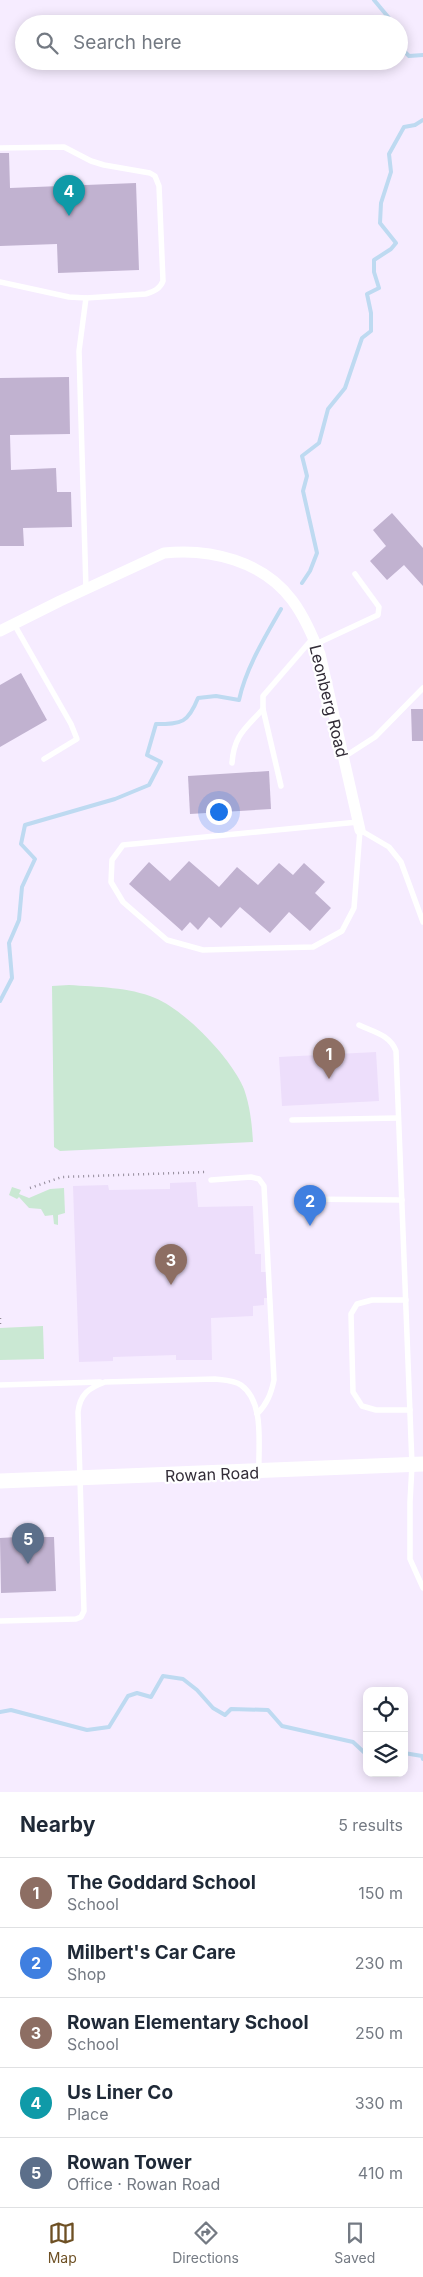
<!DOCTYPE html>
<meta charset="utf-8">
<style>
:root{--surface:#fff;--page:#f6f6f7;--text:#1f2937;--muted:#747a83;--line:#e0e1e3;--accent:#6e5024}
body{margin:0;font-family:Inter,sans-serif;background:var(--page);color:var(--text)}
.controls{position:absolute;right:15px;bottom:15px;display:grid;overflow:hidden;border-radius:10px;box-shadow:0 2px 12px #0003}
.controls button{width:45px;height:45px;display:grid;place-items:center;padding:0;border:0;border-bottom:1px solid var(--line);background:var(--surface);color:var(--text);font:25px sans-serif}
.you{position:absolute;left:218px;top:811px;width:18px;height:18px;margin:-12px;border:4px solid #fff;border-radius:50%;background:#1a73e8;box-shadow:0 0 0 8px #1a73e833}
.badge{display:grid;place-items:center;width:32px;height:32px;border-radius:50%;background:var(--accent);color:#fff;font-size:16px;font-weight:700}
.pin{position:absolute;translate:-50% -41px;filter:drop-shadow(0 1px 2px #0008)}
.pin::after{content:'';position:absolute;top:26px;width:18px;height:15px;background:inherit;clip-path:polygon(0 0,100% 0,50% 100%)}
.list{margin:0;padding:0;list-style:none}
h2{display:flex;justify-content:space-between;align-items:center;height:65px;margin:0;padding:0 20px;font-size:21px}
h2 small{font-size:16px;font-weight:400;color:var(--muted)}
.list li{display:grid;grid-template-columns:32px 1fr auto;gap:15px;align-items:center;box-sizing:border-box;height:70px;padding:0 20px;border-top:1px solid var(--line)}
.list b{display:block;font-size:19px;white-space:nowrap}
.list p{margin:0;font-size:16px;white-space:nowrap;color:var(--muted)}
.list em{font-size:16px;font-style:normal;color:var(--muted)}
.icon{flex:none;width:28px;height:28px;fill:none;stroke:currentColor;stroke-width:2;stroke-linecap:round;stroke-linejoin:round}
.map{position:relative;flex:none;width:423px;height:1792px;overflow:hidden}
.search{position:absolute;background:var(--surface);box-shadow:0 2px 12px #0003;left:15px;right:15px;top:15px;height:55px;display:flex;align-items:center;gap:12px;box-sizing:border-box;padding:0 18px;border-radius:28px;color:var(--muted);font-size:19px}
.sheet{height:415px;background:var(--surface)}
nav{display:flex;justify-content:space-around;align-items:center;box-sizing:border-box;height:70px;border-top:1px solid var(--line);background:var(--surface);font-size:14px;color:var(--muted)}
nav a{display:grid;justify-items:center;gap:2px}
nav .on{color:var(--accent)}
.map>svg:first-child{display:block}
.built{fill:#eddefb}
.green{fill:#cae8d3}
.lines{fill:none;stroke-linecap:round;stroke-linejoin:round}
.stream{stroke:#bedaf1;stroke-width:4}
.building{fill:#c1b2d0}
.path{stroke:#928a99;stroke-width:2.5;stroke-dasharray:1 4;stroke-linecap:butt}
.lane{stroke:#fff;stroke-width:5.5}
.street{stroke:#fff;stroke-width:11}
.secondary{stroke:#fff;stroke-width:15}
.labels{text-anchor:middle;stroke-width:4.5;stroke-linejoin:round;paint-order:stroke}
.street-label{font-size:16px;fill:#322c37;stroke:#fff}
</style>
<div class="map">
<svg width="423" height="1792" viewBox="0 0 423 1792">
<rect width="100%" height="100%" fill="#f6ecff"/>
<g class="built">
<polygon points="376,1052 379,1101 282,1106 279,1057"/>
<polygon points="196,1182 198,1207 253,1206 255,1254 261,1254 261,1272 266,1272 267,1298 264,1298 264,1305 253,1306 253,1316 211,1318 212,1360 176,1360 176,1355 113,1357 113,1361 79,1362 73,1186 108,1185 109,1190 170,1189 170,1183"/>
</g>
<g class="green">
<path d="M69 985C97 987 129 987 155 998 185 1010 232 1059 244 1089 250 1106 252 1124 253 1142L60 1151 54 1147 52 986Z"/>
<polygon points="12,1187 21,1190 19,1194 29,1198 50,1189 64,1188 65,1213 58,1215 58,1225 54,1224 53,1215 45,1216 41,1209 29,1208 19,1197 17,1199 9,1195"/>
<polygon points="43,1326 44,1359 0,1360 0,1328"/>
</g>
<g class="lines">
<g class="stream">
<polyline points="374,0 394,24"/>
<polyline points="399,46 409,56 423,55"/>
<polyline points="302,583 310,571 317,553 303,491 307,476 302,456 319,443 328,409 345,388 362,338 371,331 371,313 367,294 379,288 374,272 374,260 391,249 396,243 380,223 381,203 391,172 389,154 404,127 415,125 423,120"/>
<path d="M0 1001 12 978 9 943 19 920 22 887 35 859 21 844 25 825 115 799 149 785 161 762 147 755 156 724C182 724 188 723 198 698L216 696 239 700C246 668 265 637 281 609"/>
<polyline points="0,1712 11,1710 87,1730 109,1727 128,1696 137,1693 151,1697 163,1676 183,1679 197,1690 213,1708 225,1715 231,1709 268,1710 282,1726 353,1742 367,1755"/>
<polyline points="404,1753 422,1756 423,1759"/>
</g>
</g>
<g class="building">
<polygon points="0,153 9,153 10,188 136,183 139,270 58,273 57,244 0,246"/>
<polygon points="69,377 70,434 10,435 11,470 56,468 57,492 71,492 72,527 23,528 24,546 0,546 0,378"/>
<polygon points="392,513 423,548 423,586 404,565 387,580 370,561 386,546 373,530"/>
<polygon points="21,673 47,720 0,747 0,685"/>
<polygon points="411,709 423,709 423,741 412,741"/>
<polygon points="269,771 271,809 190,814 188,776"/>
<polygon points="189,861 219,887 237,867 258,885 279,863 293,875 304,863 325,882 315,893 331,908 310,931 289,912 270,933 240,907 221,928 209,917 198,930 190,922 182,931 129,884 149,862 170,881"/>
<polygon points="25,1532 34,1533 39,1537 54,1537 56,1591 1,1593 0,1538 17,1537"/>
</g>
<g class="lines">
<g class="path">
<polyline points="30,1188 62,1177 206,1172"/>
<polyline points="0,1318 0,1328"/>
</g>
<g class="lane">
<path d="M0 148 64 147 91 161 104 165 150 173 155 176 159 186 163 281C160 289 154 291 146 294L86 298 69 297 0 282"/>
<polyline points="86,298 79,351 86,589"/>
<polyline points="14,624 71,724 77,739 44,759"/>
<polyline points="316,644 378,615 379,607 355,574"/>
<polyline points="344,757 375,737 423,688"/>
<path d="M232 763C234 735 245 729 263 709"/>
<polyline points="281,786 263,709 263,696 313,638"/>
<polyline points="358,822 123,845 112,860 111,882 123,902 167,940 203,950 313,947 342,931 354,908 360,830 389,847 401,862 423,922"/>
<path d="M359 1025C374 1032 390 1035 396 1051L412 1465 410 1502V1559L423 1588"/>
<polyline points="292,1120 398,1118"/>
<path d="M211 1180 251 1177 259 1179 264 1186 274 1380C271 1394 267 1404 257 1414"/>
<polyline points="299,1199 402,1200"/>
<polyline points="406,1300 372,1300 357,1304 351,1314 353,1392 362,1406 376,1410 410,1410"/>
<polyline points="0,1385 100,1382"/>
<path d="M0 1621 76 1619 81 1617 84 1611 78 1412C80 1394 89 1388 105 1382L215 1379C224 1380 234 1380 241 1385 265 1402 258 1445 259 1470"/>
</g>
<path class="street" d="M0 631 60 601 164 553C210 548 263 561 292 600 304 616 312 635 320 654L360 830"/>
<polyline class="secondary" points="0,1481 423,1464"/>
</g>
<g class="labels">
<g class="street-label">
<text transform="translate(329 701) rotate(76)" y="6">Leonberg Road</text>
<text transform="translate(212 1474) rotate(-2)" y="6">Rowan Road</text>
</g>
</g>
</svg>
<div class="controls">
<button><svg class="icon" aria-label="locate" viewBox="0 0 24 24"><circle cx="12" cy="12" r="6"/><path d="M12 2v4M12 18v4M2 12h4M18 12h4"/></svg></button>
<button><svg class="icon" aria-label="layers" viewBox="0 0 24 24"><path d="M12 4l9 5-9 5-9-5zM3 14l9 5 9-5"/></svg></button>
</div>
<div class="you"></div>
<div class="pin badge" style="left:329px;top:1079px;background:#8d6e63">1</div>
<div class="pin badge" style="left:310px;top:1226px;background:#3f7fe0">2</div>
<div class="pin badge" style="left:171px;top:1285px;background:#8d6e63">3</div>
<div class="pin badge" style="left:69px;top:216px;background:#0f9aa8">4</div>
<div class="pin badge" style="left:28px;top:1564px;background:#5c6f8a">5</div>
<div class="search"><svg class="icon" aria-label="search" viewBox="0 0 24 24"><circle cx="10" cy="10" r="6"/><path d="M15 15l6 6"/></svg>Search here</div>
</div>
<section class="sheet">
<h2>Nearby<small>5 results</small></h2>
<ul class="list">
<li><span class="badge" style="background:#8d6e63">1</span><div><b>The Goddard School</b><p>School</p></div><em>150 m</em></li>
<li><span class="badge" style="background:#3f7fe0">2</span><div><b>Milbert's Car Care</b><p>Shop</p></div><em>230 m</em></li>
<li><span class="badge" style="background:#8d6e63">3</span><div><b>Rowan Elementary School</b><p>School</p></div><em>250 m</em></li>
<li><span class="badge" style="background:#0f9aa8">4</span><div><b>Us Liner Co</b><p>Place</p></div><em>330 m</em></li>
<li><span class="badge" style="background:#5c6f8a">5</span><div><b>Rowan Tower</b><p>Office · Rowan Road</p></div><em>410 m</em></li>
</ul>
</section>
<nav>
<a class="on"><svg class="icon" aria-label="map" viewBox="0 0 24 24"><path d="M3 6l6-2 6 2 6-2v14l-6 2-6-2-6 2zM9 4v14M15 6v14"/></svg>Map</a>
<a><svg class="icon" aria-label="directions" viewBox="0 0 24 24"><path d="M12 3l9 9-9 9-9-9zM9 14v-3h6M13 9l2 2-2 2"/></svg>Directions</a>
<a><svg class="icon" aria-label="saved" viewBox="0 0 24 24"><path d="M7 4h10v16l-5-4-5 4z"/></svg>Saved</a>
</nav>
